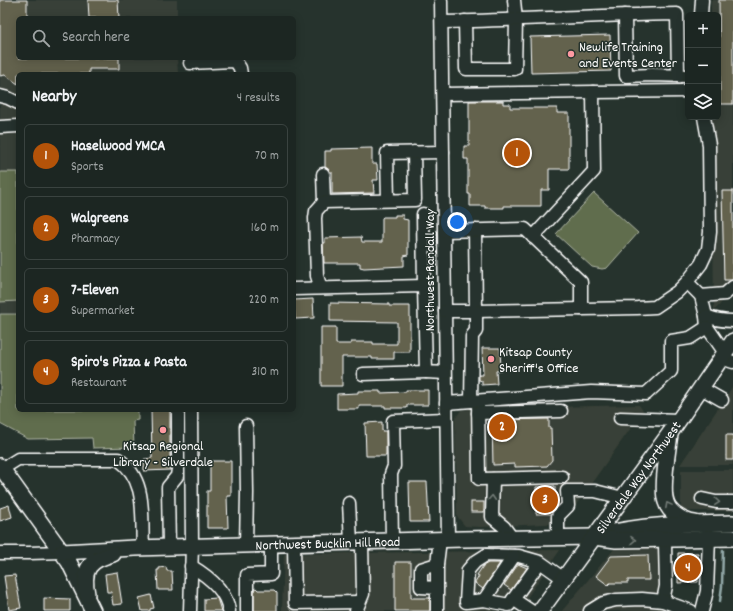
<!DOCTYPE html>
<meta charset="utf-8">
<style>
:root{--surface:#1c2622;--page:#29322f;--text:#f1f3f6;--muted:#a0a5a5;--line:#3a4340;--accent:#b45309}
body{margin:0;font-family:Dekko,sans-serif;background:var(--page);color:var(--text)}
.controls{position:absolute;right:12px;top:12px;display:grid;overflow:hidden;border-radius:6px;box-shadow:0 2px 10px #0003}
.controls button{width:36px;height:36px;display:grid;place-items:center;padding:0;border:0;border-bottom:1px solid var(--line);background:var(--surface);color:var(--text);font:20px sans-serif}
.you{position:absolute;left:457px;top:222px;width:14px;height:14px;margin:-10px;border:3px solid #fff;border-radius:50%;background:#1a73e8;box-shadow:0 0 0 6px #1a73e833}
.badge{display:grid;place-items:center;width:26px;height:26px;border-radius:50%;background:var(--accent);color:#fff;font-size:13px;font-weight:700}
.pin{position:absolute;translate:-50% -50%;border:2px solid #fff;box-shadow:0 1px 4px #0006}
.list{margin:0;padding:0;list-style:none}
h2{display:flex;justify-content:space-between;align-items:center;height:52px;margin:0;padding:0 16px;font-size:17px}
h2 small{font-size:13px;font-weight:400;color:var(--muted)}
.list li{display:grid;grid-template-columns:26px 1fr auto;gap:12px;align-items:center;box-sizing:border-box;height:64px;margin:0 8px 8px;padding:0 8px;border:1px solid var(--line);border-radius:6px}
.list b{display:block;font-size:15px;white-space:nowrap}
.list p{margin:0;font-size:13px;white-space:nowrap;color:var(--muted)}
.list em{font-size:13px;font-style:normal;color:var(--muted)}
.icon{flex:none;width:22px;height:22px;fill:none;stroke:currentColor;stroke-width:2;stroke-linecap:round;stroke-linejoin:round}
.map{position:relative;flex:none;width:733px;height:611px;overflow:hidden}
.search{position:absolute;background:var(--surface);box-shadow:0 2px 10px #0003;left:16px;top:16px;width:280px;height:44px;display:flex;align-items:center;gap:10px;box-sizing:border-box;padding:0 14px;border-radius:6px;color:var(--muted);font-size:15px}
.panel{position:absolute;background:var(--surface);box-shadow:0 2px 10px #0003;left:16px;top:72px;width:280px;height:340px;border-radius:6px}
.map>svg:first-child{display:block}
.built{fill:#394137}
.green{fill:#606d4e;stroke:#b0b6a6}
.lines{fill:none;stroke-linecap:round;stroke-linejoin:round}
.stream{stroke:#93a9a9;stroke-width:2.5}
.building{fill:#64624e;stroke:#fff}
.minor-casing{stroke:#fff;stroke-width:15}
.major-casing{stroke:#fff;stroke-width:18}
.minor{stroke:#26332d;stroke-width:12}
.major{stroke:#26332d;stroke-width:15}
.oneway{stroke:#727a76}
.poi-dot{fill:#ff9aa2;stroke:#26332d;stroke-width:1.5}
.labels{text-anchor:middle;stroke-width:3;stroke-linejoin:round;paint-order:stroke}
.poi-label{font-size:14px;fill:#fff;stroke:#26332d;text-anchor:start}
.street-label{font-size:14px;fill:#fff;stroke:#26332d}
</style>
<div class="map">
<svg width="733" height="611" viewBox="0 0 733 611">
<rect width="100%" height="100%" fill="#26332d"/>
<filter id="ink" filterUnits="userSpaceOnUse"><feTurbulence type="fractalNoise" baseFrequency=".025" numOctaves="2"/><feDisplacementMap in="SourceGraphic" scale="8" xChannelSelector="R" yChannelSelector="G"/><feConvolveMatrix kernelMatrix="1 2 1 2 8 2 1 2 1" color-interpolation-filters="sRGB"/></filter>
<g filter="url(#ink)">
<g class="built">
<polygon points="0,0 177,0 177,18 18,18 18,58 177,58 178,74 18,74 18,313 0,313"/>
<polygon points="711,0 733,0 733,290 714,311 712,117 718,117 718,15 711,15"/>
<polygon points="733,386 733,465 680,465"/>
<polygon points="639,405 643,411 563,523 480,527 465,526 457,516 455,419 461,410 470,409"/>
<rect x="681" y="470" width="52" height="41"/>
<polygon points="659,546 662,603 686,611 562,611 615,548"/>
<polygon points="560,550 518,611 282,611 284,554"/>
</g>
<g class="green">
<polygon points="0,172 18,172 18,301 0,302"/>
<polygon points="594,193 638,233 607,268 602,269 592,267 556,234"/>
<polygon points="0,314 18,314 18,410 138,410 138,420 133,421 134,447 93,448 92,438 28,439 0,424"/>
</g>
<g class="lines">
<polyline class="stream" points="720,601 722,586 723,550"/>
</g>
<g class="building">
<polygon points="0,0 27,0 27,18 18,18 18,58 119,58 119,69 89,69 89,74 18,74 18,84 5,75 0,76"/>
<polygon points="88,0 118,0 119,18 89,18"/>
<polygon points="719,0 733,0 733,104 720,104"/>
<polygon points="610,35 611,71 531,73 530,37"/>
<polygon points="469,101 503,101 503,104 510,104 510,108 557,108 557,113 569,113 569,169 549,169 549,190 541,190 541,206 504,206 504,208 485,208 485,206 470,206 470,194 468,194 468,159 464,159 464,146 469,146"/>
<polygon points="372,148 372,164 377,164 378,180 373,180 374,193 332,194 332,172 330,172 329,170 325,167 325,151 331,151 331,149"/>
<polygon points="722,191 733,191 733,280 724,280"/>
<polygon points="395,215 403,215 403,219 408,220 408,255 404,256 404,266 364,268 360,267 360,263 324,263 323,243 325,243 325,238 361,237 362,242 382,242 382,218 383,217 395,217"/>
<polygon points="313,299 314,318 295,319 294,300"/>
<polygon points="330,303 389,304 389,306 410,306 410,352 394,352 394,359 372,359 372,357 342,357 342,386 321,386 321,327 336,327 336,344 351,344 351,342 373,342 373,344 397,344 397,322 330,321"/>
<polygon points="482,348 500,348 501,370 496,371 497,384 482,385 482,381 479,380 479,375 483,375"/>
<polygon points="406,390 428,390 428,405 407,405 407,408 385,408 385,406 359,406 359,409 337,409 337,394 358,393 358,391 380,391 380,393 406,392"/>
<polygon points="151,410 170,410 170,470 144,471 144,459 152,458"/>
<polygon points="549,419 549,428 551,428 552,460 547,466 515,467 515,464 493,465 492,420"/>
<polygon points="382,422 382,431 386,431 386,456 366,456 365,423"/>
<rect x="726" y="435" width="7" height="25"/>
<polygon points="210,461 231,461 231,496 227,496 228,528 207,528 207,491 210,491"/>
<polygon points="409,482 427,482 429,522 410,522"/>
<polygon points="555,486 555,508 551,514 536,514 536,487"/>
<rect x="471" y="502" width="13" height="10"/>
<polygon points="9,505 12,517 0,521 0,508"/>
<polygon points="678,553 698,553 698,582 678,583"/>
<polygon points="648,555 649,580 628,580 628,583 610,583 608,585 596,576 611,556"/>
<polygon points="395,562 411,562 411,598 430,598 430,611 395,611"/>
<polygon points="488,563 500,563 483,589 475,583 479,576 477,575 483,566"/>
<polygon points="518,564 527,568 511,590 504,585"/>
<polygon points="166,567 167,571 172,571 173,590 158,590 157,570 159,570 159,568"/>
<polygon points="117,572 122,604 113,605 111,592 107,592 105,574"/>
<polygon points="15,575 21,608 9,610 4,576"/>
<polygon points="256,588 258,590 274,590 277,593 277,611 254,611 254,589"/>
<polygon points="151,595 154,608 150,609 150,611 142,611 139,598"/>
<polygon points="44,598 70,599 70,611 44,611"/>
<polygon points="217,598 221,611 204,611 204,599"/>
</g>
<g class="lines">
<g class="minor-casing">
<g id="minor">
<polyline points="441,0 448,540"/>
<polyline points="625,15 626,76 652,75 688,76"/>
<polyline points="701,15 702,0"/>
<polyline points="465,21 466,69 515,69 516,20 514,0"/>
<path d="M442 22C520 20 599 15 677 14L678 76"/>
<polyline points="190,63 232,61 236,62 240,68 241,74"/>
<polyline points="443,94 593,92"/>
<polyline points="0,96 8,98 18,103"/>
<polyline points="0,127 18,126"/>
<polyline points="323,174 324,202 415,200 414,152"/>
<polyline points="388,200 387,153 443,152"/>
<polyline points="423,214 424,286"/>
<polyline points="475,230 476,311 637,308 655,307 677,292 687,282 701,264 708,249 710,232 709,145 704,117"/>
<polyline points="444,231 525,229 581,282 581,309"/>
<polyline points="533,237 594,171 593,92 688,91"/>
<polyline points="687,282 701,296 706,316 707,327 725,353"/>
<polyline points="321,288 317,276 315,218 316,211 324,202"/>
<polyline points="294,289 424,286 426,372 445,373"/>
<polyline points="701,296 725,294 733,287"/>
<polyline points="445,311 476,311 476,331 472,336 471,401"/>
<path d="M706 316C716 320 723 321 733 321"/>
<polyline points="721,358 733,362"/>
<polyline points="363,374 426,372"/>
<polyline points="701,388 722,400"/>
<polyline points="478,401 479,479 562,477"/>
<polyline points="446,403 591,392 646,394 671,371 671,341 690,338 707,327"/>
<polyline points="478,413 561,411"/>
<polyline points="620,418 679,420"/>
<path d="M2 469 18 459H118C148 480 141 516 143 548"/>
<polyline points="493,479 492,517 504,527 512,538"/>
<polyline points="702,499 716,502 733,502"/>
<polyline points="349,503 351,542"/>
<polyline points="558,537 558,516 568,506 567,491 595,491 623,498"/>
<polyline points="392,541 391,474 394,466 393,421 446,419"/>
<polyline points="294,544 295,603 359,602"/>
<polyline points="246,545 247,493 246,426"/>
<polyline points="169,547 168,487 177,476 178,469 178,410"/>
<polyline points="0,553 29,553 62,552"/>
<polyline points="540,562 509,605 484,600 466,602 468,570 475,562 486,555 519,556 540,562 564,579"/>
<path d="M191 566C208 576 227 591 229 611"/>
<polyline points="437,588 437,564"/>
<polyline points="513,599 531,611"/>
<polyline points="484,600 514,556"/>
<polyline points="663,601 666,586 665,544"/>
<polyline points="190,611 192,546 191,410"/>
<polyline points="247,611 247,575 271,574 271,544"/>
<polyline points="356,611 363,594 362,542"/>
<polyline points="437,611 437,588 421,587 421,569 437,564 440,540"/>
<polyline points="590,611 603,603 616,600 642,599 663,601 691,611"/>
<polyline points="702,611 707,591 709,538"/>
</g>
</g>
<g class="major-casing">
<g id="major">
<path d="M670 434C668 450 661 488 666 502 669 513 684 522 695 523"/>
<polyline points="0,466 69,562 93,611"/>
<path d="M601 535C643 524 689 524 733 523"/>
<path id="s1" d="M62 552 135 548 463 539 594 537 616 540 733 538"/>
<path d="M87 594C82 569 89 560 113 554"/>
<path id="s2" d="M540 611 670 433 733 341"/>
</g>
</g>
<use href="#minor" class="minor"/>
<use href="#major" class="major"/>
</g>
<defs><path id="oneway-chevron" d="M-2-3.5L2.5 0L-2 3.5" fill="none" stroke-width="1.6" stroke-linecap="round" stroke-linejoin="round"/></defs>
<g class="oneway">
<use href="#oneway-chevron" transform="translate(492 498) rotate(-86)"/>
<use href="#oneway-chevron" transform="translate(717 502) rotate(5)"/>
<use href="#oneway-chevron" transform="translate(668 505) rotate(-118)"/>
<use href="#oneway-chevron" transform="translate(633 540) rotate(-1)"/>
</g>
</g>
<g class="poi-dot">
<circle cx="571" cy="54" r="4"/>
<circle cx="491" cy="359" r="4"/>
<circle cx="163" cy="430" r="4"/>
</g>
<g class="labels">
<g class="poi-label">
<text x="579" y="51">Newlife Training<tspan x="579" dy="16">and Events Center</tspan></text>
<text x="499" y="356">Kitsap County<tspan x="499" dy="16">Sheriff's Office</tspan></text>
<text x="163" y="450" text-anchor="middle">Kitsap Regional<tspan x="163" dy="16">Library - Silverdale</tspan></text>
</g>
<g class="street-label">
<text transform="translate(429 270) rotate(-90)" y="5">Northwest Randall Way</text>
<text dy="5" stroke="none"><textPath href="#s2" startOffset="166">Silverdale Way Northwest</textPath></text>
<text dy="5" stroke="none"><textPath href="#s1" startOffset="266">Northwest Bucklin Hill Road</textPath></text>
</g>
</g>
</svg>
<div class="controls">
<button>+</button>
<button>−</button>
<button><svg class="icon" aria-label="layers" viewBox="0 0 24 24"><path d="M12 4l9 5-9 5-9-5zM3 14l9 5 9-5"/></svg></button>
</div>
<div class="you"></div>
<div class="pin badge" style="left:517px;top:153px">1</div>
<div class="pin badge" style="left:502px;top:427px">2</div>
<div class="pin badge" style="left:545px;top:500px">3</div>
<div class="pin badge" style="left:688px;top:568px">4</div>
<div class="search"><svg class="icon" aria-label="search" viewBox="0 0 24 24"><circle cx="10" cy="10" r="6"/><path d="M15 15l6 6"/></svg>Search here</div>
<section class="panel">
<h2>Nearby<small>4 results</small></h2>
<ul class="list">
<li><span class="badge">1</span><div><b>Haselwood YMCA</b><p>Sports</p></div><em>70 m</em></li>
<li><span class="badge">2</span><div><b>Walgreens</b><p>Pharmacy</p></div><em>160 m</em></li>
<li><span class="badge">3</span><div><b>7-Eleven</b><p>Supermarket</p></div><em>220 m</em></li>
<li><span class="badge">4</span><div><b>Spiro's Pizza &amp; Pasta</b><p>Restaurant</p></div><em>310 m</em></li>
</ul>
</section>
</div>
